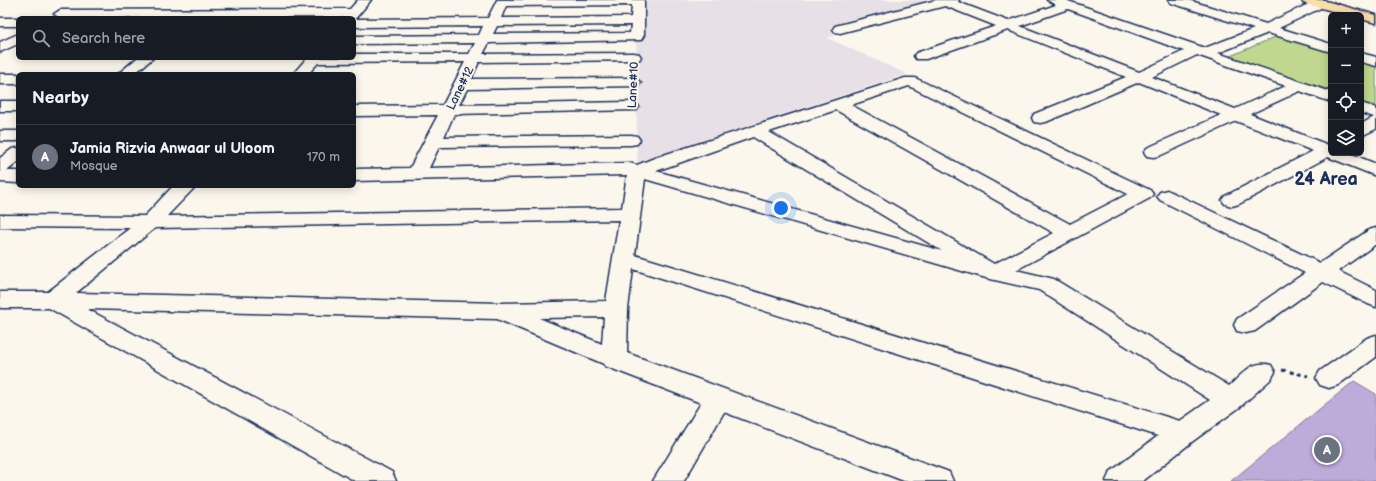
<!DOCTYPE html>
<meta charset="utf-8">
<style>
:root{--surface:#171b24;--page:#20242c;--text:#f1f3f6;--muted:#9ea1a6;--line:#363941;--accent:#2563eb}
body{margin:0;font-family:"Balsamiq Sans",sans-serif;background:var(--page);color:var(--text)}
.controls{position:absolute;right:12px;top:12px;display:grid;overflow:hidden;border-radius:6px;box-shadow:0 2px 10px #0003}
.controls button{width:36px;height:36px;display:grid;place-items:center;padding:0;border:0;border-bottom:1px solid var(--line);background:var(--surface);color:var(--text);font:20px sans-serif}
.you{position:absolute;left:781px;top:208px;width:14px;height:14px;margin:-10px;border:3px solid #fff;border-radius:50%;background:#1a73e8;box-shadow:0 0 0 6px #1a73e833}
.badge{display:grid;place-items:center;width:26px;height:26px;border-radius:50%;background:var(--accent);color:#fff;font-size:13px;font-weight:700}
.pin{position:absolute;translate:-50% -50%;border:2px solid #fff;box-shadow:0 1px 4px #0006}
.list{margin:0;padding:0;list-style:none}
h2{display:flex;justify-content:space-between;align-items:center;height:52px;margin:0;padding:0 16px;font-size:17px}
h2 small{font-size:13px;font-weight:400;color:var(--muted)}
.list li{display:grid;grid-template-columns:26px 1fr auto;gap:12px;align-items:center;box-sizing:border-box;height:64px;padding:0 16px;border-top:1px solid var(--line)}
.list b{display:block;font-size:15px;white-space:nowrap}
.list p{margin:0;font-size:13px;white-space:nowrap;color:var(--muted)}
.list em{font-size:13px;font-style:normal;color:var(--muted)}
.icon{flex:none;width:22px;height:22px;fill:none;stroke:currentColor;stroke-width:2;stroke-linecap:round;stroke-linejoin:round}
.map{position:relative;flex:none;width:1376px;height:481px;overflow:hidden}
.search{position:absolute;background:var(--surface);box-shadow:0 2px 10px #0003;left:16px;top:16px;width:340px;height:44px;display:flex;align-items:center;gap:10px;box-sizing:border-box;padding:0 14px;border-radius:6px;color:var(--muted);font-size:15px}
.panel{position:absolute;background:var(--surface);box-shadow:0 2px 10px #0003;left:16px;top:72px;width:340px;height:116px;border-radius:6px}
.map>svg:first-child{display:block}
.built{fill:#e8e0e7}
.green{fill:#bfd78e;stroke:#6d8376}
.building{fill:#bdabda;stroke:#847899}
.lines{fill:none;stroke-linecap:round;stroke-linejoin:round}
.minor-casing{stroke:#1b2f5e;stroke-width:3}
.major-casing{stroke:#1b2f5e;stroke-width:3}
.path{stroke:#1b2f5e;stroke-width:3;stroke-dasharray:4 4;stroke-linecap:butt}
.minor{fill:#fbf7ec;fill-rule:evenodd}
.major{fill:#f9ddab;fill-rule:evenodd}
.labels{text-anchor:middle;stroke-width:4;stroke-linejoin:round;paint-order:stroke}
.far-street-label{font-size:12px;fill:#1b2f5e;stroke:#fbf7ec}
.district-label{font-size:18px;font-weight:bold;fill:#1b2f5e;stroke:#fbf7ec}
</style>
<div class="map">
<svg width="1376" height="481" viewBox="0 0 1376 481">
<rect width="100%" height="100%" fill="#fbf7ec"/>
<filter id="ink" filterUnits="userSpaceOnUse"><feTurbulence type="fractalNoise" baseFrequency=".025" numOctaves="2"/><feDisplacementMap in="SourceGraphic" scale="8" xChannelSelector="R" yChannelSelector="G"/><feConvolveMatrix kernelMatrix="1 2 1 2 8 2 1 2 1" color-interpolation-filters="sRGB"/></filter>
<g filter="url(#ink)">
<polygon class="built" points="636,0 921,0 936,6 827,38 907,74 637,162"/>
<g class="green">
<polygon points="1280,35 1331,51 1331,93 1228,57"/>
<polygon points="1361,60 1376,65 1376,108 1361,103"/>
</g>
<polygon class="building" points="1354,381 1376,394 1376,481 1231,481"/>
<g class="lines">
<g class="minor-casing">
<g id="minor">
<path d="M358 0H371L355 19 488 18 497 0H644V35L641 40 489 43 483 54 634 53 639 54 641 57 639 60 479 62 471 79 633 78 638 80 641 83 638 86 467 89 459 105 631 102 637 104 639 107 637 110 454 114 444 137 631 135 637 136 640 140 637 144 631 145 439 147 429 168 629 163 637 165 657 157 905 78H915L1150 190 1153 194 1150 198 1016 270 1054 279 1229 386C1243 374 1252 359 1271 365L1275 372 1271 379 1240 407 1193 441 1143 481H1106L1110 472 1158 436 633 269 628 309 627 353 949 472 953 481H904L724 412 684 481H653L701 403 605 366 604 364 497 319 87 309 392 472 396 481H355L49 308H0V292H48L130 228 0 227V215L145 216 173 186H196L167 216 622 208 627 175 354 181V169L410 168 438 115 354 116V106L443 105 465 62 318 63 308 74H293L307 58H354V54H469L475 43 354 44V36L479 35 483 26 354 27V18L343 17 60 18 54 14 60 10 350 9ZM632 5 631 17 501 18 506 6ZM631 25 630 33 493 34 497 26ZM909 86 1128 194 1070 224 851 105ZM836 110 1054 233 994 264 769 132ZM753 137 942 251 656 171ZM645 179 986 278 1039 290 1210 400 1180 421 635 255ZM619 220 606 301 500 303 76 293 155 228ZM604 317 602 344 539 318Z"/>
<path d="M936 0H959L958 2 1008 21 1056 5 1047 0H1065L1205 48 1254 29 1171 3 1169 0H1188L1266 24 1317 0H1325L1327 3 1325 6 1279 28 1331 44V52L1268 33 1218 53 1331 92V102L1300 91 1250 114 1328 145 1331 144V153H1349L1376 164V176L1328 157 1239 204 1232 206 1225 204 1222 200 1225 196 1313 151 1236 121 1159 156 1153 157 1147 156 1144 152 1147 148 1221 115 1139 82 1046 122 1040 123 1034 122 1032 118 1034 114 1126 77 1008 30 926 59H916L914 56 916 53 996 26 945 6 840 33 835 32 833 29 835 26ZM1068 9 1184 51 1139 72 1020 26ZM1197 55 1286 86 1235 109 1152 77Z"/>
<rect x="0" y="18" width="18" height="8"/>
<polygon points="18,34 18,44 0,52 0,42"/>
<polygon points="1361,53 1376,57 1376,66 1361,62"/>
<polygon points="137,58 153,58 134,74 118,74"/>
<rect x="0" y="74" width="18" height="10"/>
<rect x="0" y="101" width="18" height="10"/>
<polygon points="1361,103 1376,108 1376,129 1361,136 1361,124 1374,117 1361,113"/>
<rect x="0" y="131" width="18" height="10"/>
<polygon points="18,148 18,162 7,171 18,171 18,183 0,182 0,158 12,149"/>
<polygon points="1167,190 1320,263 1369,230 1376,228 1376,244 1338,271 1376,290 1376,307 1368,304 1323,282 1255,331 1246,333 1237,331 1234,325 1237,319 1305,273 1160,200 1157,196 1160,192"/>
<polygon points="1376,335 1376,357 1338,385 1329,388 1320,385 1316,378 1320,371 1367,338"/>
</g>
</g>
<g class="major-casing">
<polygon id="major" points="1302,0 1322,0 1376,15 1376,23 1361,19 1361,15 1347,15 1303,3"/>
</g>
<polyline class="path" points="1282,370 1308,376"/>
<use href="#minor" class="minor"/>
<use href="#major" class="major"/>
</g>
</g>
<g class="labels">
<g class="far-street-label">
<text transform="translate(633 85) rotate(-87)" y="4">Lane#10</text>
<text transform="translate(460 88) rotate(-64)" y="4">Lane#12</text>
</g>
<g class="district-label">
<text x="1326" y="185">24 Area</text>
</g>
</g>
</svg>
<div class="controls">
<button>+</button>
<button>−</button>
<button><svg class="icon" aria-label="locate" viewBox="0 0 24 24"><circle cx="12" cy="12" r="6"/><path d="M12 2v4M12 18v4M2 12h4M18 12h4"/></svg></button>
<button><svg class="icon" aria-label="layers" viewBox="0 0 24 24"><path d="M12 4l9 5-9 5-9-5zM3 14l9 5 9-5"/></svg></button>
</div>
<div class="you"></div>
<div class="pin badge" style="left:1327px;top:450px;background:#6b7280">A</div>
<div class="search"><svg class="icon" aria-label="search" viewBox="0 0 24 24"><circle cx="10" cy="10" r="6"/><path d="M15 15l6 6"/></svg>Search here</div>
<section class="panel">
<h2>Nearby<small></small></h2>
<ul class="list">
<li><span class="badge" style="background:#6b7280">A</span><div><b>Jamia Rizvia Anwaar ul Uloom</b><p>Mosque</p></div><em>170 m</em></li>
</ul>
</section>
</div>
